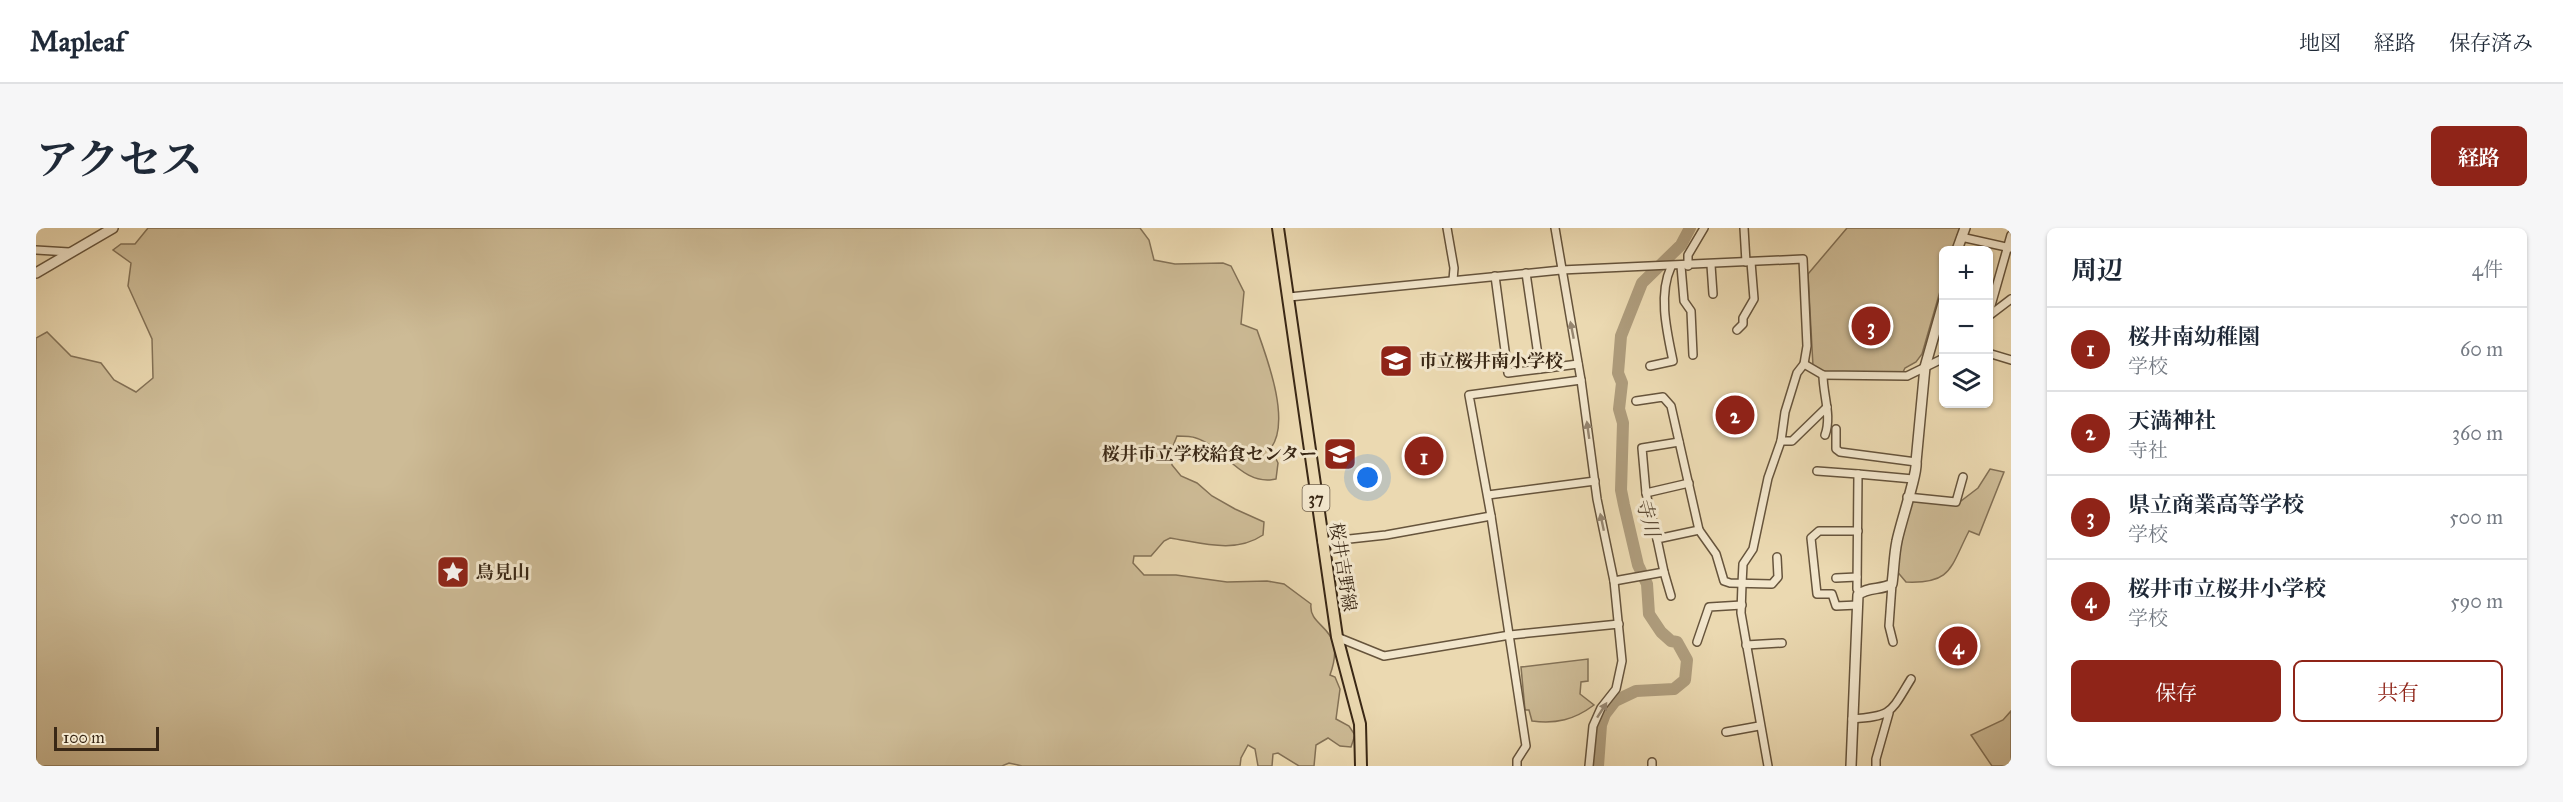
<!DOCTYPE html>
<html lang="ja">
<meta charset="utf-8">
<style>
:root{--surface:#fff;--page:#f6f6f7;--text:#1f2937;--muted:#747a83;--line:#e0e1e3;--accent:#8f2418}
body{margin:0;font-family:"IM FELL Great Primer","Noto Serif JP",serif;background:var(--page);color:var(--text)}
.controls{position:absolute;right:18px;top:18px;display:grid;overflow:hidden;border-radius:9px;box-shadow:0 2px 4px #0004}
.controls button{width:54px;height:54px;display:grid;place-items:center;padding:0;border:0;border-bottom:2px solid var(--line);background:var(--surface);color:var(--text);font:30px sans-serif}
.scale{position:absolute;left:18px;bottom:15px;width:105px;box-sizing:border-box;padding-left:6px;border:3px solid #392715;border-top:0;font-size:16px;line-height:21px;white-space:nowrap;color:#392715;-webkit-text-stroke:4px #f2e6cc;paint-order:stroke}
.you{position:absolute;left:1332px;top:250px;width:21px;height:21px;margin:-15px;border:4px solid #fff;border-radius:50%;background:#1a73e8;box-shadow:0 0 0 9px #1a73e833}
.badge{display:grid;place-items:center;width:39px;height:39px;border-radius:50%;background:var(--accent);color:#fff;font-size:20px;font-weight:700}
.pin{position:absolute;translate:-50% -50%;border:3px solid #fff;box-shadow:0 2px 6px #0006}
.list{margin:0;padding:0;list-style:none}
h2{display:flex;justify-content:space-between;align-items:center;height:78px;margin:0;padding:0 24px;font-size:26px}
h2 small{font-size:20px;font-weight:400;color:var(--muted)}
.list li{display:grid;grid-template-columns:39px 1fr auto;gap:18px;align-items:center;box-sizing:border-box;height:84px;padding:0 24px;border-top:2px solid var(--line)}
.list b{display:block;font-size:22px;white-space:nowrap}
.list p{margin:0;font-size:20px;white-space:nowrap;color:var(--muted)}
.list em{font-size:20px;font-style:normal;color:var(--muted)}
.actions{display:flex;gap:12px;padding:18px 24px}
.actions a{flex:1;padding:14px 0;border:2px solid var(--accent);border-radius:9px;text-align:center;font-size:21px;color:var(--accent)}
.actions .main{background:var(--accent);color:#fff}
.icon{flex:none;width:33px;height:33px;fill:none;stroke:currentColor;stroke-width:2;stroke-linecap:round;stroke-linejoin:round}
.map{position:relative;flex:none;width:1975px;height:538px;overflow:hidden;border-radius:9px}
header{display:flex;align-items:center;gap:36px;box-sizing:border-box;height:84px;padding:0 30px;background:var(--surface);border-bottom:2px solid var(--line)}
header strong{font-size:28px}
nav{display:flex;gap:33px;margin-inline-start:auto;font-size:21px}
.intro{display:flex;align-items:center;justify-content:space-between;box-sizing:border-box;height:144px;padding:0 36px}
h1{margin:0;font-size:42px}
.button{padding:15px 27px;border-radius:9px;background:var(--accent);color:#fff;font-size:21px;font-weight:700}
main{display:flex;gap:36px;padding:0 36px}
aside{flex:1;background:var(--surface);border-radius:9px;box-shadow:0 2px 4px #0004}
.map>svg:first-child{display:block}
.green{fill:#cdbb96;stroke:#837156;stroke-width:1.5}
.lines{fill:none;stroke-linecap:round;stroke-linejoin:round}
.river{stroke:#ae9c7c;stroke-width:12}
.minor-casing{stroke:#66543c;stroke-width:10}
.tertiary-casing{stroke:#66543c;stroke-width:12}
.primary-casing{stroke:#392715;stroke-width:14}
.minor{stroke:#f2e6cc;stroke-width:7}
.tertiary{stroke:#f2e6cc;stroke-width:9}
.primary{stroke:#ebd9b1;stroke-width:10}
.oneway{fill:#968670}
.labels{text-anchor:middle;stroke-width:6;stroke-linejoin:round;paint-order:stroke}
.shield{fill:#f2e6cc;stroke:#70604c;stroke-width:1.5}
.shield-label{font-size:16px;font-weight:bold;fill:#392715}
.poi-label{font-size:18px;font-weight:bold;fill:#392715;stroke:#f2e6cc;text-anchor:start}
.street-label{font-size:18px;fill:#392715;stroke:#f2e6cc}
.water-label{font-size:20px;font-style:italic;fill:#5c4a34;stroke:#f2e6cc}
</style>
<header>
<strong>Mapleaf</strong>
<nav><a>地図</a><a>経路</a><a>保存済み</a></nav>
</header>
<div class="intro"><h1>アクセス</h1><a class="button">経路</a></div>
<main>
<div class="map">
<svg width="1975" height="538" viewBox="0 0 1975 538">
<rect width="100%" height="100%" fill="#ebd9b1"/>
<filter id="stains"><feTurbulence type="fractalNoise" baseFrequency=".00333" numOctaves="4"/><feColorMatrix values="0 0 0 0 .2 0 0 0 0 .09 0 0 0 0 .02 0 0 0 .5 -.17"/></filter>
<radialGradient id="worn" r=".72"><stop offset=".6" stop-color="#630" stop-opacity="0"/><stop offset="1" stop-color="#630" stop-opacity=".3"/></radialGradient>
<g class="green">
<path d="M112 0H1104L1113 12 1118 32 1139 36 1187 35 1195 38 1208 64 1205 96 1221 102C1231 130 1255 193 1235 220L1242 235 1240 251C1206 259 1188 219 1160 210 1155 208 1147 208 1141 208L1135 223 1136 237 1145 248 1161 255 1176 268 1199 281 1228 294 1227 307C1199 326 1166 315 1134 310L1128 313 1115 328H1098L1097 335 1108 347H1140L1191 354 1231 353 1248 356 1275 376C1272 402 1312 397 1294 447L1299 449 1304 461 1300 491 1313 498 1319 507 1315 519 1304 518 1292 510 1280 517 1278 538H1263L1242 525 1237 526 1236 538H1222L1219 521 1212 517 1205 530 1204 538H986L973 535 966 538H0V110L11 104 35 128 65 135 78 152 100 164 117 150 116 111 92 58 95 35 77 22 85 16H99Z"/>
<polygon points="1811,0 1924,0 1917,22 1908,22 1907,53 1886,126 1880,134 1869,140 1867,144 1857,146 1781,144 1777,138 1772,46"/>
<path d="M1954 241 1968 244 1943 307 1933 303C1914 340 1916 356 1870 354L1859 341 1876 271 1921 276 1942 260Z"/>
<path d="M1552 431V453L1545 454 1544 466 1558 477C1538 492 1520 496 1496 493L1493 482H1489L1485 439Z"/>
<polygon points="1975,483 1975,538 1956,538 1935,507 1967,492"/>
</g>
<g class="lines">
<polyline class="river" points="1562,538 1565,497 1569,486 1579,473 1600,463 1638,461 1649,452 1651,432 1641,414 1635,413 1625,404 1613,386 1611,356 1602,337 1588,277 1585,262 1587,195 1583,181 1586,155 1582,145 1585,108 1606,55 1645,17 1654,0"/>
<g class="minor-casing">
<g id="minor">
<polyline points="1411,0 1418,40 1417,52"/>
<polyline points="1519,0 1545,152 1561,271 1578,353 1586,433 1580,461 1565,480 1557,498 1553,538"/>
<polyline points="1708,0 1710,34"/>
<polyline points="1925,9 1975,20"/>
<polyline points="0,22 33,24"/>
<polyline points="1675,37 1677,66"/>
<polyline points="1645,38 1648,73 1655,83 1657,127"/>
<polyline points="1652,38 1652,27 1668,0"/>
<polyline points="1490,45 1504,141 1542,136"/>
<polyline points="1459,48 1472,145 1504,141"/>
<polyline points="1253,69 1525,42 1767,31 1771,118 1768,136 1761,145 1749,184 1745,213 1732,250 1717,321 1707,336 1706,356 1705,385 1732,538"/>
<polyline points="1954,87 1975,71"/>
<polyline points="1952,88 1975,7"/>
<polyline points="1701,102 1707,96 1707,90 1718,71 1715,34"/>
<polyline points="1952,125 1975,132"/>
<polyline points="1768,136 1787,147 1871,148 1908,130"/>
<path d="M1614 138 1637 133C1631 104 1622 67 1635 39"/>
<path d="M1787 147C1787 167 1796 188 1789 207"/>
<polyline points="1600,173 1627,169 1635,178 1663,302"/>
<polyline points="1800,201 1800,221 1804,224 1880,234"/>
<polyline points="1745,213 1756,213 1791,179"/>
<polyline points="1781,243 1822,246"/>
<polyline points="1610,265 1653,255"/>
<polyline points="1452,267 1559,253"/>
<polyline points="1871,269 1920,274 1927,249"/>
<polyline points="1822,303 1783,303 1775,310 1781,366 1796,366 1800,378 1822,377"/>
<polyline points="1621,311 1610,265 1606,220 1643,214"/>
<polyline points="1286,314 1350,307 1455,288"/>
<polyline points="1628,344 1635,368"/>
<polyline points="1800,350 1821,349"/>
<polyline points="1578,353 1628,344 1621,311 1663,302 1680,326 1688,353 1694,355 1736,356 1742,349 1741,329"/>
<polyline points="1856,356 1853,398 1857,414"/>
<polyline points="1823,364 1821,361 1822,246 1877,251"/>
<polyline points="1301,409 1348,428 1474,407 1583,396"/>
<polyline points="1661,414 1673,379 1706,377"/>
<polyline points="1710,417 1746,415"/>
<path d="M1816 491C1857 488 1854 485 1875 451"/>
<polyline points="1690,504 1723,498"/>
<polyline points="1616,534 1616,538"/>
<polyline points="1481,538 1481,532 1490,518 1455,288 1433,167 1545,152"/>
<polyline points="1840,538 1840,531 1853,485"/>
</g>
</g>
<g class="tertiary-casing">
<g id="tertiary">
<polyline points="1921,22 1929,0"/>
<polyline points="0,45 77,0"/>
<path d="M1815 538 1822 367C1830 359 1846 362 1856 356 1858 341 1858 327 1861 313 1864 297 1882 244 1880 234L1889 139 1908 72"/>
</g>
</g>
<g class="primary-casing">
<polyline id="primary" points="1242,0 1301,409 1324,496 1325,538"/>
</g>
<use href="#minor" class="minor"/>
<use href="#tertiary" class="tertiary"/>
<use href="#primary" class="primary"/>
</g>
<defs><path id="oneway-solid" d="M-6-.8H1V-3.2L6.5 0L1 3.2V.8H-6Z" transform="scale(1.5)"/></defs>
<g class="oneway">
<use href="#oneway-solid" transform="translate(1536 102) rotate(-101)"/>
<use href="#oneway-solid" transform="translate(1552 202) rotate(-98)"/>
<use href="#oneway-solid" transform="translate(1566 294) rotate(-102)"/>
<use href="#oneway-solid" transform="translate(1566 482) rotate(-57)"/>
</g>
<defs>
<g id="school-square" transform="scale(1.725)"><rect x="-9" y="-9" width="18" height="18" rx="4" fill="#8f2418" stroke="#f2e6cc"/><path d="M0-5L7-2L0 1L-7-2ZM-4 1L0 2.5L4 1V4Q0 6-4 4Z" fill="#fff"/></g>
<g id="sight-square" transform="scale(1.725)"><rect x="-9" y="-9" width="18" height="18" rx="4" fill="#8f2418" stroke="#f2e6cc"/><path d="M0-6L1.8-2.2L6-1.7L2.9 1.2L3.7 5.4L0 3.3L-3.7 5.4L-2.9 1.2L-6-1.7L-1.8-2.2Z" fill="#fff"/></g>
</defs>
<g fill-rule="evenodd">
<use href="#school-square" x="1360" y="133"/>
<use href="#school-square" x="1304" y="226"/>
<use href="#sight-square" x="417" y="344"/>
</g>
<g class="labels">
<rect class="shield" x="1266.5" y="257" width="27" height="26" rx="4.5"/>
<g class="shield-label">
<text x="1280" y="276">37</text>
</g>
<g class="poi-label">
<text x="1383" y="139">市立桜井南小学校</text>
<text x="1281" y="232" text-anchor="end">桜井市立学校給食センター</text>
<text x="440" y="350">鳥見山</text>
</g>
<g class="street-label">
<text transform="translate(1307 339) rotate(81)" y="6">桜井吉野線</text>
</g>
<g class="water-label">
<text transform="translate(1612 289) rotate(75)" y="7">寺川</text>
</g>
</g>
<rect width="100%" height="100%" filter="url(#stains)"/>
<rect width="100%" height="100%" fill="url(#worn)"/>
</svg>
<div class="controls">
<button>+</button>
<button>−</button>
<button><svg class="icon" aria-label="layers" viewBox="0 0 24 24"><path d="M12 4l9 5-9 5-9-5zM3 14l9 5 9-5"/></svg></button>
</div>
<div class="scale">100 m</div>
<div class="you"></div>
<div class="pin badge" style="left:1388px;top:228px">1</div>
<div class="pin badge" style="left:1699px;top:187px">2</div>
<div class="pin badge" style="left:1835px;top:98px">3</div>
<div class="pin badge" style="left:1922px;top:418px">4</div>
</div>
<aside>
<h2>周辺<small>4件</small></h2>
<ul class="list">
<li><span class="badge">1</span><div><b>桜井南幼稚園</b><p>学校</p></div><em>60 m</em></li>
<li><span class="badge">2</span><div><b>天満神社</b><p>寺社</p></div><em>360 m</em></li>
<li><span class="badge">3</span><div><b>県立商業高等学校</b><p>学校</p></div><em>500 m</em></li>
<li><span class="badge">4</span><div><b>桜井市立桜井小学校</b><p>学校</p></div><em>590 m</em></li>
</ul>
<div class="actions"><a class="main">保存</a><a>共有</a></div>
</aside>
</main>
